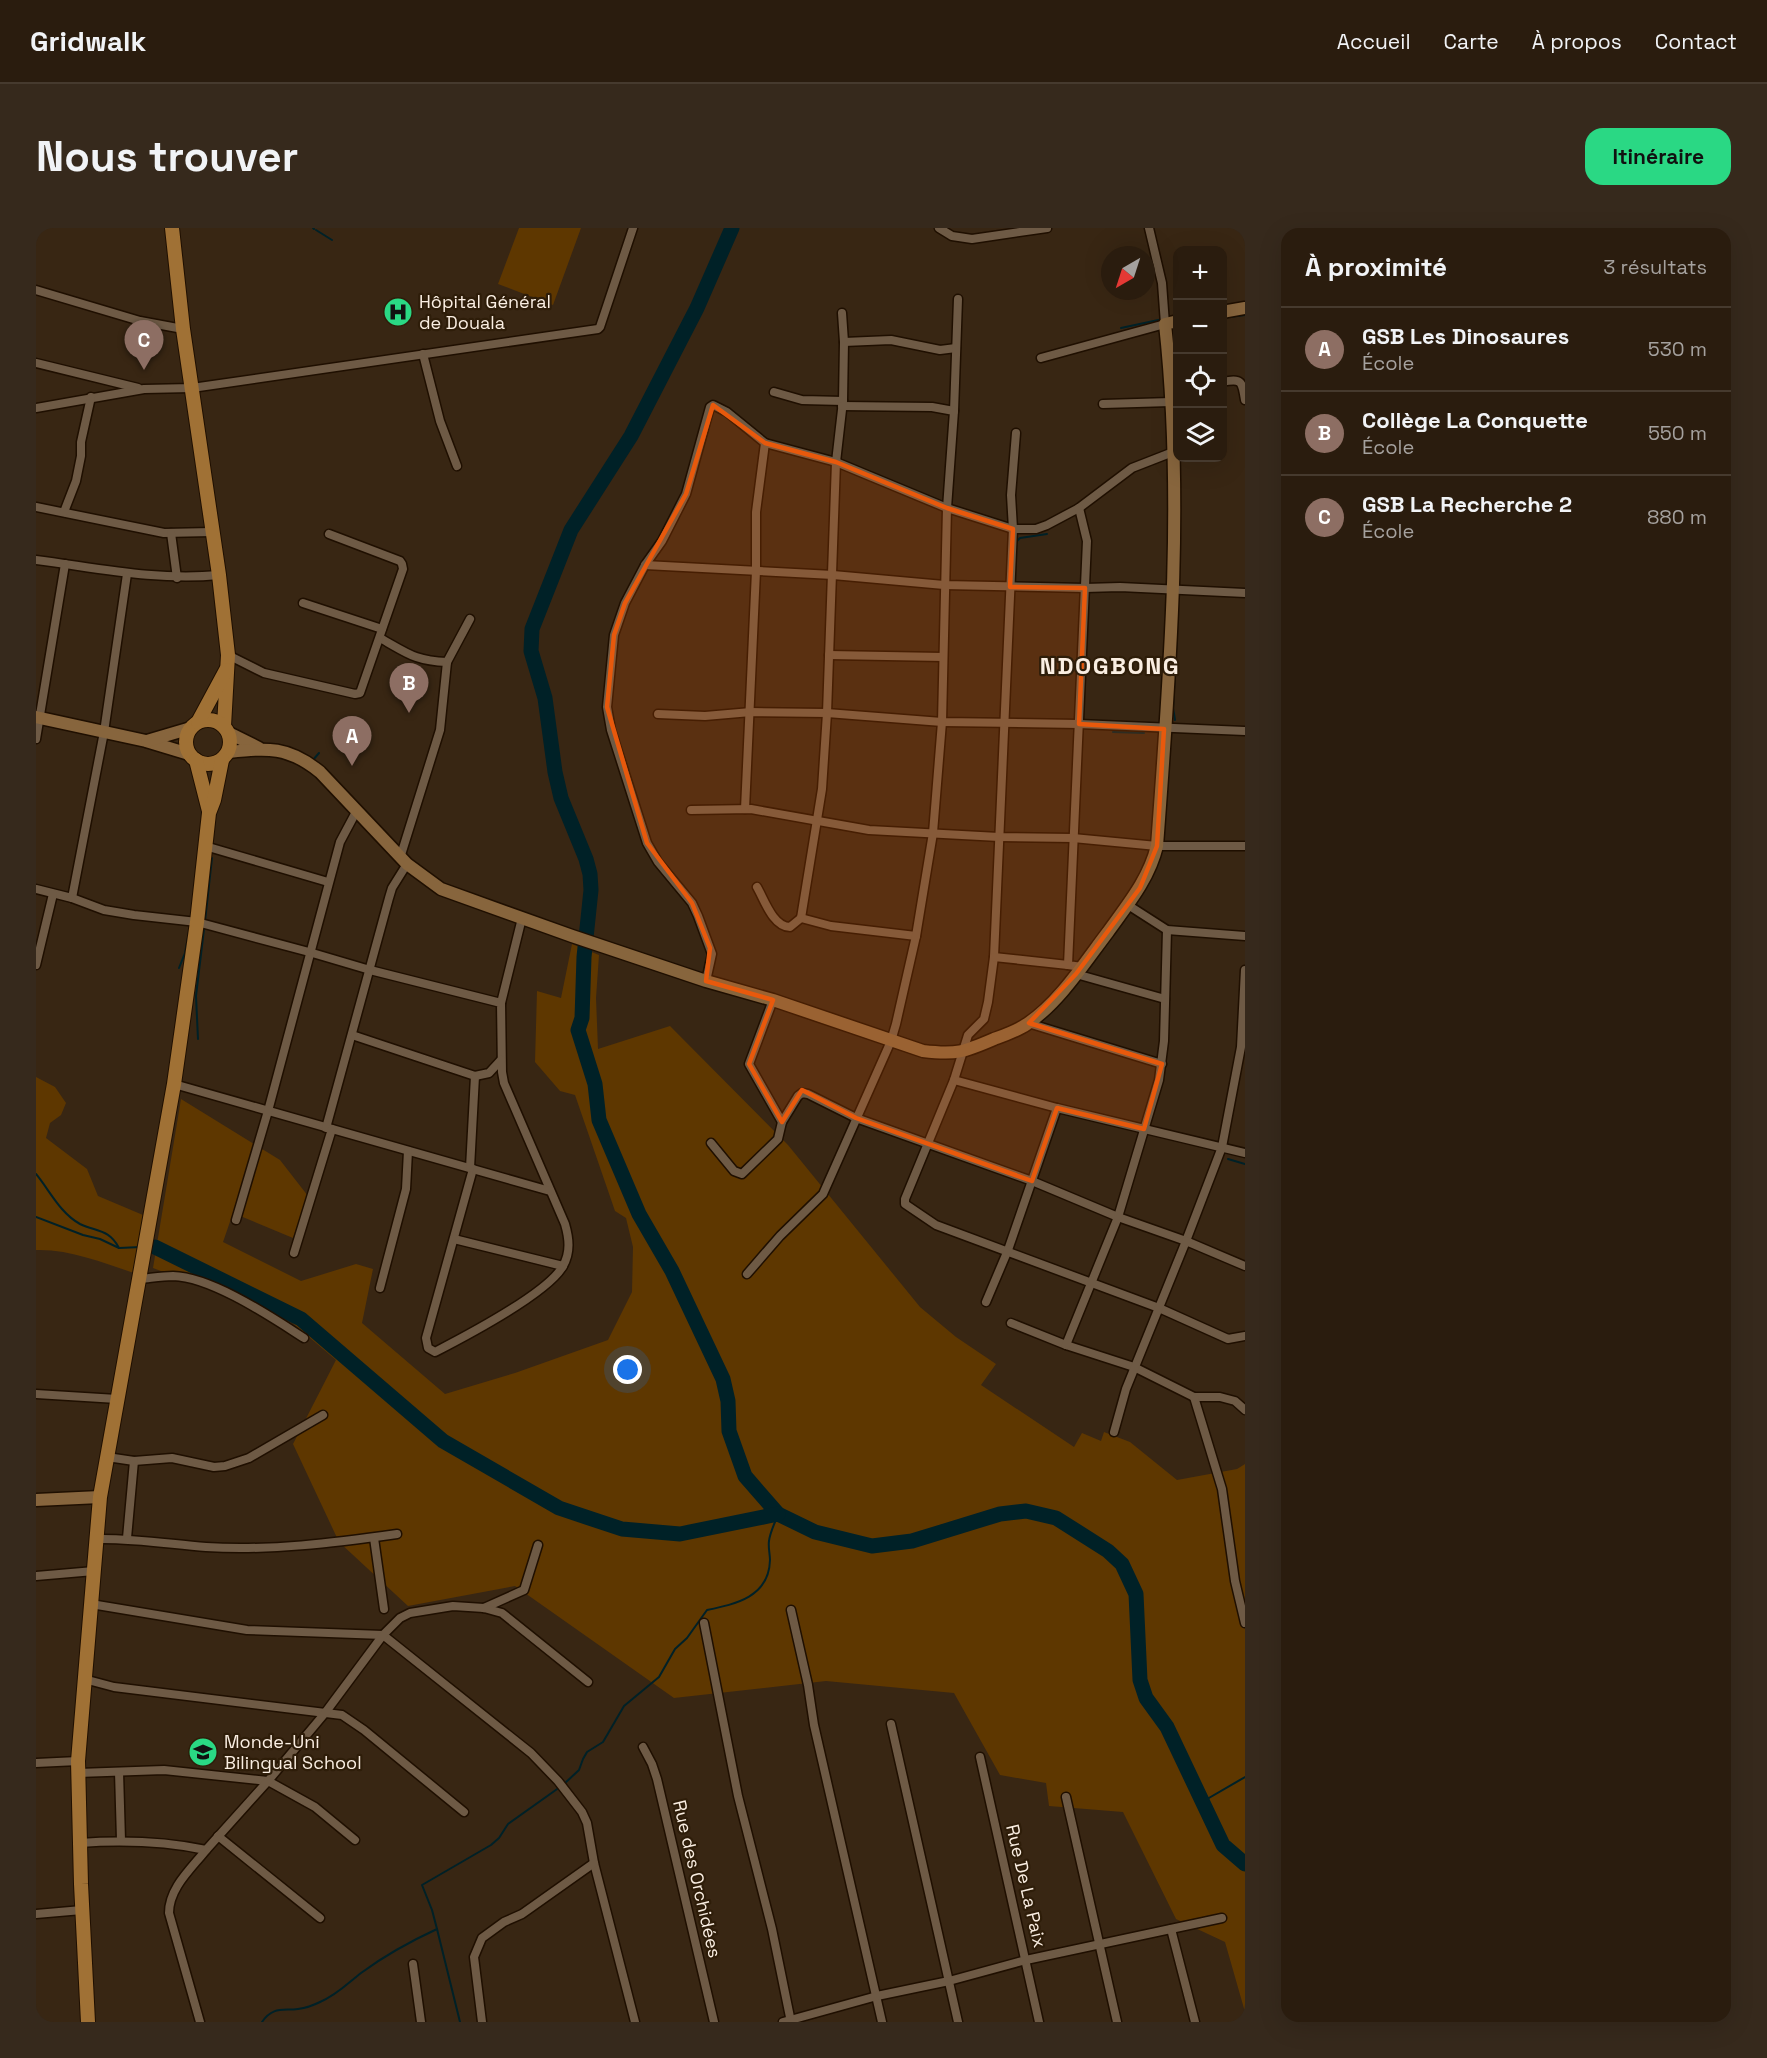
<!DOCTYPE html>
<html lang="fr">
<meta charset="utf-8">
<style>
:root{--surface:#2a1c0e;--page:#36291c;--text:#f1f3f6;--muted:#a5a19e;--line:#463a2e;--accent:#2ad884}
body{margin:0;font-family:"Space Grotesk",sans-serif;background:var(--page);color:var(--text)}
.controls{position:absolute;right:18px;top:18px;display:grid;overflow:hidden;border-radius:12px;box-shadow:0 6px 24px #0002}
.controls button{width:54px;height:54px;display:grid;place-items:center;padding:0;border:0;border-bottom:2px solid var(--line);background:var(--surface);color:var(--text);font:30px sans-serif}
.compass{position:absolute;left:1065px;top:18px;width:54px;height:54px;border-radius:50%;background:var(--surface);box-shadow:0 6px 24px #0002;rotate:219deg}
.you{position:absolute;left:592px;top:1142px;width:21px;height:21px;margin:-15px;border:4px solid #fff;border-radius:50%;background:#1a73e8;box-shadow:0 0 0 9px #1a73e833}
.badge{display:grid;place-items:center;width:39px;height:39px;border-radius:50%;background:var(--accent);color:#fff;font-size:20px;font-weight:700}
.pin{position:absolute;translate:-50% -50px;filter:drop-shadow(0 2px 3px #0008)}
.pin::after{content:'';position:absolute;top:32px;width:21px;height:18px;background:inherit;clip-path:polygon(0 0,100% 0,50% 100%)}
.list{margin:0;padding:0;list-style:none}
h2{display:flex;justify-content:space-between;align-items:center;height:78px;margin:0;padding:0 24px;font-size:26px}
h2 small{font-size:20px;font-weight:400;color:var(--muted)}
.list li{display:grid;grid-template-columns:39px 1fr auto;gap:18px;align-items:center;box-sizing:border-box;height:84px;padding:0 24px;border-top:2px solid var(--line)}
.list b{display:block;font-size:22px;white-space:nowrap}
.list p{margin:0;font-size:20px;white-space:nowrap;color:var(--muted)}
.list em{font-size:20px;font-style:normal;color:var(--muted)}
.icon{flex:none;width:33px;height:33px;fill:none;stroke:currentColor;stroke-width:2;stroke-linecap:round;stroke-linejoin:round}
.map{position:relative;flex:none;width:1209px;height:1794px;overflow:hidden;border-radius:18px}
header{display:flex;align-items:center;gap:36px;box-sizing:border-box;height:84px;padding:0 30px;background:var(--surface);border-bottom:2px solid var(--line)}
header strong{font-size:28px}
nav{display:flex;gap:33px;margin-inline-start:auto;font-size:21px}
.intro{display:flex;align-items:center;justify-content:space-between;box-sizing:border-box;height:144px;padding:0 36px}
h1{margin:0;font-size:42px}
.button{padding:15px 27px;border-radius:18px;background:var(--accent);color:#111;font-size:21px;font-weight:700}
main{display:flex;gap:36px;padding:0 36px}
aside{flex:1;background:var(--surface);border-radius:18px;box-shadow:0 6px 24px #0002}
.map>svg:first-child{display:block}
.green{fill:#5e3700}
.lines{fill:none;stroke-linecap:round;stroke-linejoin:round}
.stream{stroke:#002127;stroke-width:2}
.river{stroke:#002127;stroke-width:15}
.street-casing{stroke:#1f0f00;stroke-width:11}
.secondary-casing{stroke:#1f0f00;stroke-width:15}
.primary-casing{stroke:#1f0f00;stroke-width:16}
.street{stroke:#6e5a45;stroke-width:8}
.secondary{stroke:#87653d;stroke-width:12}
.primary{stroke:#a07135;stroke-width:14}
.marked{fill:#e8590c;fill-opacity:0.2;stroke:#e8590c;stroke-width:4.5;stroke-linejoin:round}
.labels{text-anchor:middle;stroke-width:4.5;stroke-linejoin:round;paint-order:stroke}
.poi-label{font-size:18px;fill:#faeee2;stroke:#2e1d09;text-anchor:start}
.street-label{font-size:18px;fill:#faeee2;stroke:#2e1d09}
.district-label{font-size:24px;font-weight:bold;letter-spacing:1.5px;fill:#faeee2;stroke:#2e1d09}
</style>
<header>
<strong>Gridwalk</strong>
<nav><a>Accueil</a><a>Carte</a><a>À propos</a><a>Contact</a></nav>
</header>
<div class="intro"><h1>Nous trouver</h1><a class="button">Itinéraire</a></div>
<main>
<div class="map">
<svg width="1209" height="1794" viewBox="0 0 1209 1794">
<rect width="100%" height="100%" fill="#382613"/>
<g class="green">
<polygon points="483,0 545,0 517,77 462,56"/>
<polygon points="536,716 563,727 560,770 562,821 634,798 752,917 884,1079 920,1109 960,1136 945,1157 1038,1219 1046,1205 1065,1213 1068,1204 1094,1214 1141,1252 1201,1241 1209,1236 1209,1784 1189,1714 1140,1691 1087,1584 1013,1578 1010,1555 964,1547 918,1465 790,1453 638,1470 479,1358 372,1378 303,1314 257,1216 300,1132 253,1092 117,1040 145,871 244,932 272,968 257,1010 197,985 187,1014 265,1053 320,1036 337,1041 326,1095 409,1166 479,1145 572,1112 596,1064 597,1019 590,990 579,983 539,867 524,863 499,834 501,763 525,770"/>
<path d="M0 849 19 859 30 875 25 887 14 895 10 910 51 941 62 968 107 987 98 1045C67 1035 34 1021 0 1022Z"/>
</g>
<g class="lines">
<g class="stream">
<polyline points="277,0 278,1"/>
<polyline points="280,2 296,12"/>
<polyline points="1186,90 1209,87"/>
<polyline points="1085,100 1127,91"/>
<polyline points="980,314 984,310 1011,306"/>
<polyline points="1139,492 1137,480 1141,405"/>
<polyline points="1077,504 1108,505"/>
<polyline points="277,532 283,525"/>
<polyline points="169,693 176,630"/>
<polyline points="143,740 149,725 153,704"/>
<polyline points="162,811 160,768 168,701"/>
<polyline points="1192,931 1209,936"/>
<path d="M0 946C14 963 24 985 44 996 61 1004 73 1001 83 1020"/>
<polyline points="0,989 47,1007 64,1011 83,1020 105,1019"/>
<path d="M528 1556 543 1542 547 1531 551 1524 567 1514 588 1478 623 1449 639 1421 651 1410 671 1382C700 1376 733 1369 734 1332 734 1326 732 1319 733 1313 734 1304 739 1295 742 1286"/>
<polyline points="1166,1574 1209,1549"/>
<polyline points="401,1701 424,1794"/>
<path d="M226 1794C237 1778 247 1783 262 1781 269 1780 278 1777 284 1774 301 1767 312 1755 325 1745 348 1728 375 1713 401 1701L396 1682 386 1657 455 1617 463 1610 472 1596 524 1559"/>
</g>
<g class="river">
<polyline points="696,0 661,80 595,208 535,302 496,401 495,423 509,470 519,544 525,570 550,631 554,646 555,662 548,729 546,790 542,802 559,856 563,892 603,986 636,1043 687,1151 692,1173 693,1203 709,1248 742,1286 779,1304 836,1318 876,1313 964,1286 990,1283 1020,1290 1072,1323 1086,1336 1100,1366 1104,1452 1110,1470 1131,1499 1187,1617 1209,1636"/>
<polyline points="119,1019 265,1091 407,1213 523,1280 586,1301 644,1306 742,1286"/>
</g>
<g class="street-casing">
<g id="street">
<polyline points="903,0 916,8 936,11 1011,0"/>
<polyline points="0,62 104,93 147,101"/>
<polyline points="808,114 855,112 904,122 920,120"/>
<polyline points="387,126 404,193 421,238"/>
<polyline points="1005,130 1129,96 1126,55 1113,0"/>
<polyline points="0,135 102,160"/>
<path d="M1186 154C1206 150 1206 153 1209 172"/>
<polyline points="738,164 766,172 807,173"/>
<polyline points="1067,176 1135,174"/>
<polyline points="0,180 108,161 156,160 562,101 564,99 597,0"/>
<polyline points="918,183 922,71"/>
<polyline points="980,205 975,267 977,301 958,729 952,774 948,791 932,807 918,852 869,971 869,976 900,997 1123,1080 1192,1111 1209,1108"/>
<polyline points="729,215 800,234 911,280 977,301 1000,301 1011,297 1043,280 1096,240 1137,224"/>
<polyline points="0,279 128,305 176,304"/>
<polyline points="1043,280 1051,313 1032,737 1046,739"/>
<polyline points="28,284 40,253 45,228 45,214 55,169"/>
<polyline points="135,305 141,350"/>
<path d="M0 332C62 340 120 353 183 347"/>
<polyline points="609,337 797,347 908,357 1049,360 1084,359 1209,365"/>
<polyline points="267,375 346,401"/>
<path d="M344 410C371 425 379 433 411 434"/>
<polyline points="192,427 228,445 319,466 324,465 367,341 366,336 364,333 293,306"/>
<polyline points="793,427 907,429"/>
<polyline points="622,486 669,488 715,484 791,485 906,494 1043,496 1209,503"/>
<polyline points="0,511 29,336"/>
<polyline points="655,582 715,581 833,602 963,609 1037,610 1121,618 1209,618"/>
<polyline points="169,618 292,654"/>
<polyline points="364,630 404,502 411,434 434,391"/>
<path d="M721 659C728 671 737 699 754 699L765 690"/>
<polyline points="0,661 36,670 68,504 91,346"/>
<path d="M36 670 68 682 98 687 161 694 273 724 334 742 465 775 466 844 468 855 529 996C533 1010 535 1024 527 1038 512 1065 430 1108 399 1124L392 1120 390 1110 437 941"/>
<polyline points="1092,677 1131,702 1209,708"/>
<polyline points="765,690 786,561 791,485 800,234 807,173 808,114 806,85"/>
<polyline points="765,690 795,698 880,708"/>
<polyline points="958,729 1032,737"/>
<polyline points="0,737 17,666"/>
<polyline points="1040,746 1129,771"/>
<polyline points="670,753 676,726 662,688 656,675 622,634 611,615 575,502 571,479 578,407 589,375 609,337 626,313 650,266 674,179 677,177 691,184 729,215 720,284 720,343 709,581"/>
<polyline points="465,775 486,690"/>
<polyline points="992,795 1126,836"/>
<polyline points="316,807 439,848 453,845 465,832"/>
<polyline points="918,852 1021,880 1209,925"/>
<polyline points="138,856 514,963"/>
<polyline points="746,894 762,868 766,865 772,866 820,890 996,953 1082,989 1150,1013 1186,919 1205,819 1209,742"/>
<polyline points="290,900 353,670 356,660 371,636"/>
<polyline points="675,915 698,943 706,946 742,911 746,894 713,836 737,772"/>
<polyline points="434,940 439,848"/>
<polyline points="200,992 232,883 304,614 320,584"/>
<polyline points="418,1011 527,1038"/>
<polyline points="258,1025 296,901"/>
<polyline points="711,1046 744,1008 787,966 855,813 860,796 880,708 897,605 906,494 911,280 918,183 896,179 806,178"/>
<path d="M104 1051C115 1050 126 1048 137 1048 176 1049 235 1089 268 1110"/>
<polyline points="344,1060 370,961 372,923"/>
<polyline points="950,1074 972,1022 1021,880"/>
<polyline points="975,1095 1030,1117 1098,1139 1158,1169 1184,1169 1199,1173 1209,1182"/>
<polyline points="1030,1117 1082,989 1123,852 1128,813 1131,702"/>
<polyline points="0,1166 81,1171"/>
<polyline points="1158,1169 1186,1261 1199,1353 1209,1395"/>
<polyline points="1078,1204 1090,1161 1150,1013 1209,1038"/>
<polyline points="71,1229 98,1233 136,1230 178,1239 189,1238 213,1230 287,1187"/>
<polyline points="91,1310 98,1233"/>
<polyline points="338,1310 348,1381"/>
<path d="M60 1311C97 1310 133 1316 170 1319 233 1323 298 1315 361 1306"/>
<polyline points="0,1348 58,1343"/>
<polyline points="55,1376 211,1402 347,1407 495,1525 522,1553 546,1584 551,1595 558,1635 599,1794"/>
<polyline points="448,1380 488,1362 502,1317"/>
<polyline points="755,1382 772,1457 778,1497 846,1794"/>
<polyline points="668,1395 702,1568 736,1701 755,1794"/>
<polyline points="48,1451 78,1459 306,1487 328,1502 428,1584"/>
<polyline points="855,1496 922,1794"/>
<polyline points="607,1519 616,1536 621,1551 678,1794"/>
<polyline points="944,1529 1003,1794"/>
<polyline points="0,1535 42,1533"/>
<polyline points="83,1544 85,1612"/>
<polyline points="42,1545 128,1542 232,1553 279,1579 319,1612"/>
<polyline points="1030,1569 1081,1794"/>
<polyline points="182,1608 284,1690"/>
<path d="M44 1615C87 1612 127 1613 170 1622L232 1553 289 1485 347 1407 364 1390 374 1385 417 1378 448 1380 466 1385 552 1454"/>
<polyline points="0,1686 46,1682"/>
<polyline points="1135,1701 1159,1794"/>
<polyline points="377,1736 385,1794"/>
<path d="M164 1794 133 1685C133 1660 155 1641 170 1622"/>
<polyline points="446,1794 438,1729 446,1710 468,1694 486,1686 558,1635"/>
<polyline points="747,1794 841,1768 913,1753 990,1732 1186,1690"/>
</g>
</g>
<g class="secondary-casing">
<g id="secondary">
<polyline points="1186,84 1209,80"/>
<polyline points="0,489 110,513 153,526"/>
<polyline points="193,505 223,520"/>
<polyline points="111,513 155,500"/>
<path d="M193 524C232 520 252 518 284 544L371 636 405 661 536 708 670 753 737 772 887 823C921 827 928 824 958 811 969 807 981 803 991 796 1023 775 1049 734 1072 704 1092 676 1113 651 1121 618 1134 444 1148 269 1129 96L1142 93"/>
<polyline points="0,1272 64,1269"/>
</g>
</g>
<g class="primary-casing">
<g id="primary">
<polyline points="136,0 147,101 183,347 192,427 188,498"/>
<circle cx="172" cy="514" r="22"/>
<polyline points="162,494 190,442"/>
<polyline points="160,532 173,583"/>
<polyline points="52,1794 45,1656 42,1533 64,1269 138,856 161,694 173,585 178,572 186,532"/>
</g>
</g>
<use href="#street" class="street"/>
<use href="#secondary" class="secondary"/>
<use href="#primary" class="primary"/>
</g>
<path class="marked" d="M677 177 729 215 800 234 911 280 977 301 974 359 1049 360 1043 496 1128 501 1121 618 1104 660 1040 746 993 795 1126 836 1108 901 1021 880 996 953 820 890 766 862 746 894 713 836 737 772 670 753 674 720 656 675 611 615 571 479 578 407 589 375 650 266Z"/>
<defs>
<g id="hospital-disc" transform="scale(1.5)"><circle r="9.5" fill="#2ad884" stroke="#2e1d09"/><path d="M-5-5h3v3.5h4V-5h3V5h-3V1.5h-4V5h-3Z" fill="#111"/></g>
<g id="school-disc" transform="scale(1.5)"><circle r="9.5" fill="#2ad884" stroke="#2e1d09"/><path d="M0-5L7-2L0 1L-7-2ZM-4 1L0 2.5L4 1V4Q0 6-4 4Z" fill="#111"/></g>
</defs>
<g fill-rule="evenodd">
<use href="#hospital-disc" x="362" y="84"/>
<use href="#school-disc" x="167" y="1524"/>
</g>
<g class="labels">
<g class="poi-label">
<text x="383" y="80">Hôpital Général<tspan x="383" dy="21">de Douala</tspan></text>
<text x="188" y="1520">Monde-Uni<tspan x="188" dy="21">Bilingual School</tspan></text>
</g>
<g class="street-label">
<text transform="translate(661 1651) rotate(77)" y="6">Rue des Orchidées</text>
<text transform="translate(990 1658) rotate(77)" y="6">Rue De La Paix</text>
</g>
<g class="district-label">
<text x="1074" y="446">NDOGBONG</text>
</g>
</g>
</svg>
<div class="controls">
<button>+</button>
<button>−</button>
<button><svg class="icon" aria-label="locate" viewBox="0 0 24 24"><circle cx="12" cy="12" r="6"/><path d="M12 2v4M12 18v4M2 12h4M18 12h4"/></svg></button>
<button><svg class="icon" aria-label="layers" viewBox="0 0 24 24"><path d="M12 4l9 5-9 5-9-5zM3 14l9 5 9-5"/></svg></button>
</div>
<svg class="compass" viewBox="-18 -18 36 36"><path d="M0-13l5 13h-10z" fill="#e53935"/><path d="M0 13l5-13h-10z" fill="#a5a19e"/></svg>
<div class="you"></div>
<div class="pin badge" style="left:316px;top:538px;background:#8d6e63">A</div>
<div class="pin badge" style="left:373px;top:485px;background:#8d6e63">B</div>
<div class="pin badge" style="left:108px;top:142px;background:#8d6e63">C</div>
</div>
<aside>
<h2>À proximité<small>3 résultats</small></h2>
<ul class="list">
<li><span class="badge" style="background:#8d6e63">A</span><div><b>GSB Les Dinosaures</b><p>École</p></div><em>530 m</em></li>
<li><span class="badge" style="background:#8d6e63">B</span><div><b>Collège La Conquette</b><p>École</p></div><em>550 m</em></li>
<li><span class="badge" style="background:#8d6e63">C</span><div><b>GSB La Recherche 2</b><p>École</p></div><em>880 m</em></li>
</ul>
</aside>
</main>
